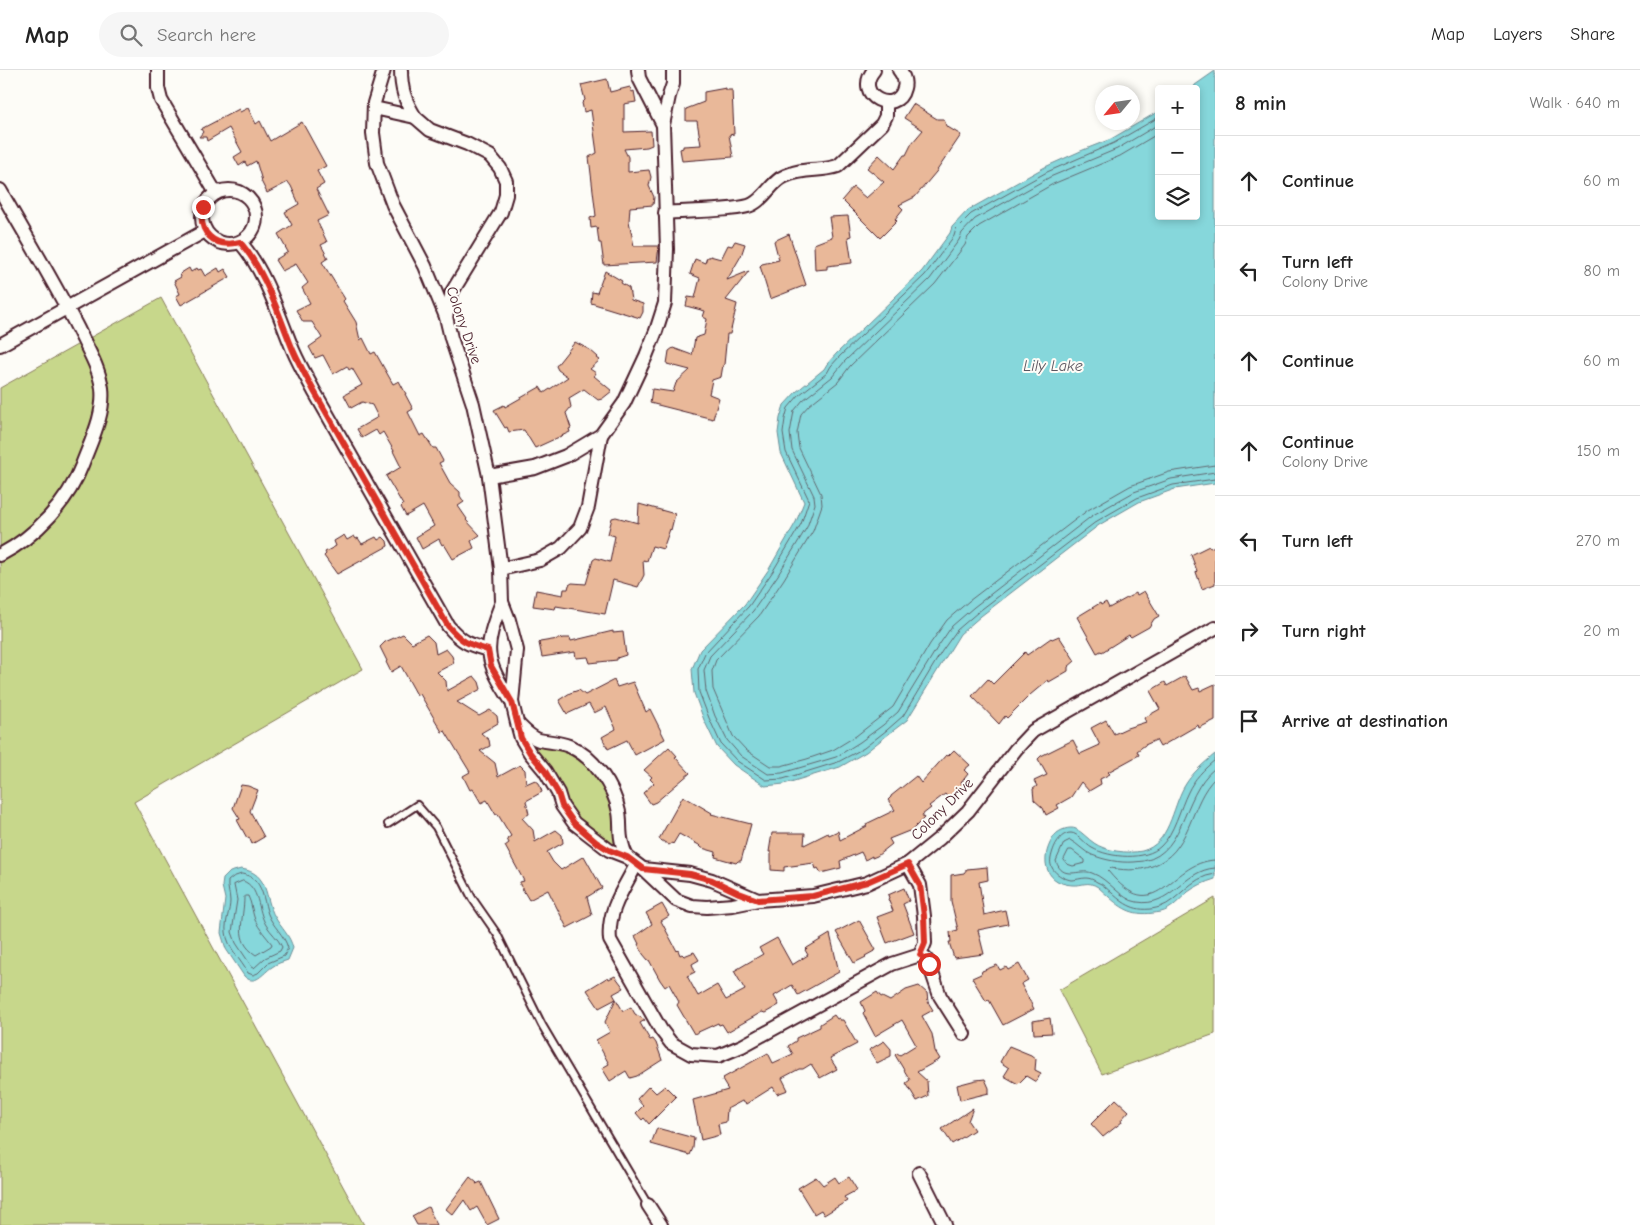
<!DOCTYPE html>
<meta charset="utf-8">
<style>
:root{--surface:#fff;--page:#f6f6f6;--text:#222;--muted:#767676;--line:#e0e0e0}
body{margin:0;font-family:"Comic Neue",sans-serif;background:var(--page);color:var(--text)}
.controls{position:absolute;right:15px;top:15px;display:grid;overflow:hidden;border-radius:5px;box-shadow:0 2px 8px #0003}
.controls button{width:45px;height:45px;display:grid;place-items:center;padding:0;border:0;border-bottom:1px solid var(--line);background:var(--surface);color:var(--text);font:25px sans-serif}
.compass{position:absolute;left:1095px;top:15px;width:45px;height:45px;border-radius:50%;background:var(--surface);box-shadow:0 2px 8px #0003;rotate:241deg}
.stop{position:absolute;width:15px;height:15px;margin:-11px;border:4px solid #d93025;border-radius:50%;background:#fff}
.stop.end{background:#d93025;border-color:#fff;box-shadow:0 1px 5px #0008}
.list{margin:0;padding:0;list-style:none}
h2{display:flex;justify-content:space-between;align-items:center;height:65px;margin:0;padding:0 20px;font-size:21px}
h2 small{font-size:16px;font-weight:400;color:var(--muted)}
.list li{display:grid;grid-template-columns:32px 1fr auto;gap:15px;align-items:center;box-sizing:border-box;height:90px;padding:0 20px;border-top:1px solid var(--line)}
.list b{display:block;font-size:19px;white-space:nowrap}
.list p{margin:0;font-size:16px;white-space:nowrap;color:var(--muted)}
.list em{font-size:16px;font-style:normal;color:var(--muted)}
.icon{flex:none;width:28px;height:28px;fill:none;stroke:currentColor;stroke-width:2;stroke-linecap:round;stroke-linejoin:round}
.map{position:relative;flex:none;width:1215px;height:1155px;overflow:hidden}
header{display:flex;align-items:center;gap:30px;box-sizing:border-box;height:70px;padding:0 25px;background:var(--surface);border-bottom:1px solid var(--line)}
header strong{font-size:24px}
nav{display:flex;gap:28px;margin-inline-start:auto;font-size:18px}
.search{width:350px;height:45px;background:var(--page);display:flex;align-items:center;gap:12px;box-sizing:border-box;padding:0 18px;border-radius:28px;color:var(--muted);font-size:19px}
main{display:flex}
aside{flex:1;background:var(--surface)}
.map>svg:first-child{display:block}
.green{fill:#c7d78b;stroke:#887b5b}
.water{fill:#86d7db;stroke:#6e8d95}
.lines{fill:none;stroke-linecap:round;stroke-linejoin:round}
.shore{stroke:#626971;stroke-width:1}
.building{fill:#e9b899;stroke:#4a1f2b}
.service-casing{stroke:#4a1f2b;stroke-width:10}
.minor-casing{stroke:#4a1f2b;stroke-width:16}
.service{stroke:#fdfcf7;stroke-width:6}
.minor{stroke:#fdfcf7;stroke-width:12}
.route{stroke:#d93025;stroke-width:6}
.labels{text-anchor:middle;stroke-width:4;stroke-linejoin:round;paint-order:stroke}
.street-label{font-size:15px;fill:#4a1f2b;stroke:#fdfcf7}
.water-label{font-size:16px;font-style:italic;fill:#5c5660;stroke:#fdfcf7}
</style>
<header>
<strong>Map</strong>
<div class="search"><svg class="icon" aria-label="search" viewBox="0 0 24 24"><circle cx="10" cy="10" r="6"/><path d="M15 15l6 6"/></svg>Search here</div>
<nav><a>Map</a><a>Layers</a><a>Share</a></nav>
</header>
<main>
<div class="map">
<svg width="1215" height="1155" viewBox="0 0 1215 1155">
<rect width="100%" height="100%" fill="#fdfcf7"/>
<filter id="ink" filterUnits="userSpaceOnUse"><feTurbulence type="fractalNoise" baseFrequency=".02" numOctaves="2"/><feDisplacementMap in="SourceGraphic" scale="10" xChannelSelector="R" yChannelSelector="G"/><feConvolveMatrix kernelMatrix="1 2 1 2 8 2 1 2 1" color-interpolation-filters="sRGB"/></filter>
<g filter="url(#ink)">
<g class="green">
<polygon points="161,228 363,599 134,732 364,1155 0,1155 0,318"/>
<polygon points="533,674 566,680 588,694 610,726 618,772 615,776 611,777 579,751 531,679"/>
<polygon points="1215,828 1215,964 1102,1004 1059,920"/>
</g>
<g class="water">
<polygon points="1215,1 1215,413 1175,419 1139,432 1099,455 981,546 960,564 907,650 890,663 866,682 840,697 784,714 765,716 734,695 717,677 704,650 694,623 692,599 700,580 745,534 769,499 796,452 804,432 781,383 778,363 780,348 784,335 796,322 824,299 827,294 837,283 922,201 950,163 952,157 968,140 1045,97 1083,80 1111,69 1159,41 1159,146 1196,146 1196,19 1193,19 1195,15"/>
<path d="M1215 684V809C1205 812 1196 816 1188 822 1180 829 1171 840 1161 842 1137 846 1127 843 1109 827 1105 824 1102 820 1098 817 1087 810 1083 816 1072 815 1042 813 1040 785 1055 765 1059 760 1070 756 1076 759 1082 762 1088 769 1094 773 1105 781 1128 784 1142 781 1170 774 1172 738 1184 717 1192 703 1203 694 1215 684Z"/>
<path d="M241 799C270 803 264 828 275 847 281 858 290 865 293 878L288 890C283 892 277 893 272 897 263 903 255 917 244 906L226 879 221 863 225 829 222 816 223 809 230 802Z"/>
</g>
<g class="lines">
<g class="shore">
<polyline points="1159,47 1114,73 1047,102 971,144 956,159 954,166 925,205 840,286 831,296 827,303 799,325 788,338 785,349 783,363 786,382 809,430 801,454 773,501 749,536 705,583 698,599 699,622 709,648 721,674 737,691 766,710 783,709 838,692 864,678 887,660 903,646 942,581 957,560 978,542 1097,451 1137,428 1173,415 1215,409"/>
<polyline points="1159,54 1117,79 1050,107 975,149 962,163 959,170 930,209 845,291 832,307 803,330 794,341 790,363 792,380 814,426 815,434 807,457 778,505 753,541 710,586 704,600 706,621 715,646 727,670 741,686 768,704 782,703 836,687 860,672 883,655 898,642 937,578 952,556 974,537 1093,445 1134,422 1171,409 1215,402"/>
<polyline points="1159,63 1120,86 1053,114 979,156 968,167 965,175 935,214 850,296 838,312 809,335 801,344 797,363 799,378 821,424 822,435 813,461 784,509 759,546 716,590 712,601 713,619 733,666 746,680 770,696 781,696 807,689 833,680 856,666 893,637 930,574 947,550 969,531 1088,440 1130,416 1169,402 1215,395"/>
<path d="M1215 690C1204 699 1194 709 1188 722 1180 738 1174 764 1161 776 1146 791 1110 788 1092 778 1086 775 1078 763 1071 763 1059 763 1053 778 1051 788 1048 800 1061 808 1071 810 1076 810 1081 808 1086 808 1090 808 1094 810 1097 812 1103 814 1107 819 1112 823 1127 837 1139 843 1160 837 1179 831 1189 807 1215 804"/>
<path d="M1215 698C1179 726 1187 791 1134 792 1119 793 1105 790 1092 785 1084 782 1078 774 1070 770L1064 773 1056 791C1063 812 1079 798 1092 803 1109 809 1121 830 1137 832 1171 838 1183 800 1215 798"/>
<path d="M1215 708C1190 732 1192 776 1159 793 1144 801 1128 801 1111 798L1108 801C1157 861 1168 792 1215 790"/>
<polygon points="1069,780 1072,780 1085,790 1085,793 1073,796 1067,794 1064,790"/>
<path d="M242 804C247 805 253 807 256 811 264 821 264 833 268 844 273 857 284 864 288 878L284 886 268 893 258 903 253 905 248 903C241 890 227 877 226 862 225 851 230 841 230 831 230 824 227 818 228 811L233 807Z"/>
<path d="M243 811C260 817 257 840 266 855 271 863 278 868 282 877L280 881 265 888 254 898 252 897 236 873 232 862 237 830 234 815Z"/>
<path d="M246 826H248C252 834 252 842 255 850 259 859 266 866 272 874L271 876 256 885C233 870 244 850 244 828Z"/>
</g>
</g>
<g class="building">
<polygon points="607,9 610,22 630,17 632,22 634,21 636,32 624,34 624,62 651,61 652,75 647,77 624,79 628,87 628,102 649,100 651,107 649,116 654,127 653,135 630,137 629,151 634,176 659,176 657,192 604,195 601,173 599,173 597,157 591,158 590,148 596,146 589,87 597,83 591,40 584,42 582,33 585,30 581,15"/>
<polygon points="726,18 726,20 732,20 734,64 729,65 733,87 682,91 680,79 683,78 683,76 701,75 697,51 686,51 686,39 704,32 704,22"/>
<polygon points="913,34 937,49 944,49 946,56 961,65 936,102 915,127 899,135 903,139 895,149 897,151 880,168 842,130 853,117 866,128 884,112 867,98 879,85 894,99 904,85 906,85 912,73 923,60 904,48"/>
<polygon points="248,38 256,54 260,51 270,71 302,52 326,96 317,101 324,114 316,119 329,145 317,151 327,172 321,175 328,188 322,192 345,229 343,231 356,252 360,270 363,268 371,284 375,282 393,314 399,311 406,324 405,324 413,339 408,342 420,366 424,364 433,378 436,378 443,391 439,393 450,413 460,422 460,426 464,432 458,436 467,449 466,450 480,465 471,471 474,478 453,489 444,474 442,475 439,469 422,479 416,467 434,456 423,436 406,446 401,437 403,435 386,406 401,397 393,381 394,381 383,362 379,365 376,360 362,368 357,359 378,347 372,335 362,332 351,338 344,325 362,315 352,298 349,300 347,296 333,304 323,285 315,288 309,277 322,268 312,252 303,252 296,240 310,233 302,218 308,213 296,194 282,201 275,190 288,182 278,164 292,155 285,142 299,134 291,116 288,112 267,123 261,111 262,111 256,91 247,96 245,92 239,96 234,87 242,82 229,58 207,71 206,67 199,67 203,62 201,59 239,39 240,42"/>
<polygon points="848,146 851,166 848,167 852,193 827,196 827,199 815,200 814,174 832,167 829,147"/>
<polygon points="789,164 806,215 770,229 760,196 762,194 779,190 774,171"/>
<polygon points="735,171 745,174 741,186 727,210 749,201 726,230 737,234 730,264 727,264 724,295 723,295 721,307 712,310 709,324 719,328 713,349 650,333 652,319 673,322 676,313 690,300 667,294 669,281 673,278 692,285 695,268 704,265 707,249 703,247 705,241 686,236 688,227 695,228 700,208 690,204 695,189 705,193 707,187 710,187 710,186 721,189 728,175 732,176"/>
<polygon points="189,198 191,202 197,198 198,200 201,199 205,206 218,198 220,202 225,199 230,207 181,235 176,226 180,224 174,211 181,207 180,204 181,203"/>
<polygon points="605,201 622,211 621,213 629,218 631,230 643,234 643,242 640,248 591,233 592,222 597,223"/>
<polygon points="575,272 590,280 598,287 597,288 600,290 590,299 596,303 594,306 612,321 602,329 598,330 584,319 569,328 571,337 566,343 571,358 569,359 570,362 535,378 524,360 509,362 507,357 505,358 494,340 504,335 505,337 540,317 544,323 568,307 558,300 556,296"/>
<polygon points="639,434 675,444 671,460 670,459 663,479 652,476 647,491 643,490 644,505 638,517 613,510 605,544 556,536 555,539 533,536 536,520 563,525 564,519 568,519 569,515 572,513 586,514 593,490 596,488 610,492 615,466 608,464 612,448 616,447 638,453"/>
<polygon points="344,465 347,470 354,466 356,469 358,468 362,474 376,467 378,470 383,467 387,471 388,476 337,504 324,486 326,484 325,482 336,476 334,471"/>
<polygon points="1209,476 1210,478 1215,476 1215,514 1202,519 1196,502 1197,501 1191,485"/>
<polygon points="1144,521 1159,546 1154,549 1149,557 1131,567 1129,565 1102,582 1101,581 1097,583 1077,547 1100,533 1101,535 1106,532 1109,538 1136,523 1137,525"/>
<polygon points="613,561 613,563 623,562 626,585 617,588 617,590 590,593 588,587 576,588 575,582 542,587 539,573 540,572 564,568 570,568 571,571"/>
<polygon points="403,564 412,573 427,565 434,572 436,584 446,579 452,586 454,593 437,602 446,611 447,621 474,606 479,612 481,619 457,632 479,646 490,640 497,646 498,653 481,663 489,670 490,676 480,681 495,693 498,707 520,695 525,700 526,714 535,710 539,713 542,722 526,731 529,744 522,748 533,760 535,772 556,760 562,765 563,773 547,782 553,792 561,800 584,786 602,818 587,827 592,845 567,858 548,820 529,830 520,815 520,812 524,811 505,776 509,773 507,769 511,766 497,743 496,745 487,730 481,733 473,719 470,720 463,706 470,702 445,661 442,662 420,624 417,625 401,596 391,602 386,592 387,591 380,577 385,572"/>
<polygon points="1059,566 1075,591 1068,597 1068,601 1049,612 1048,610 1030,625 1007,648 1005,646 999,654 972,626 988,609 993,614 1025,582 1027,585 1051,568 1052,569"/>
<polygon points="1185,606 1193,620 1199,618 1200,621 1215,614 1215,650 1199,658 1198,655 1160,677 1156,670 1145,675 1137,681 1139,685 1108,702 1110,704 1100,709 1101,714 1089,721 1081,712 1071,727 1057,735 1059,738 1046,745 1043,738 1034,730 1033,719 1037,716 1034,711 1047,705 1038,689 1041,686 1073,670 1080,684 1100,675 1091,658 1106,650 1114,664 1127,658 1146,652 1144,648 1160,639 1150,621 1165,612 1167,616"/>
<polygon points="614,610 617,617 633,612 646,642 650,639 665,669 635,685 627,670 608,679 602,667 616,659 606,637 594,643 589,634 567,644 559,630 570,623 579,620 585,625"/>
<polygon points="669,677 677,686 675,687 690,703 656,732 651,734 643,723 654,713 650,709 652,707 644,700"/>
<polygon points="954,680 970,695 964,700 968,704 961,713 963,715 954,724 953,724 948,727 945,724 929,736 931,738 922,745 924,748 910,762 909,761 889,769 892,774 877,786 872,788 872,786 865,790 861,782 840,791 841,798 821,803 818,798 816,799 814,793 784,797 784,801 771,800 771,782 769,782 772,763 805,763 804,775 828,763 829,765 838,761 840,770 867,756 866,754 895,740 888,730 891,727 891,726 916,706 921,713 946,685 948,686"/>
<polygon points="241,715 248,716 258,720 250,741 264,767 252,774 249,767 247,768 237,750 240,749 233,738"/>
<polygon points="683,726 712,743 711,744 751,754 741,791 738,791 736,793 715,787 716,782 702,778 699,775 679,764 673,774 672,773 669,775 659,769"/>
<polygon points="987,797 988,810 979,812 984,845 1005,840 1008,854 978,860 984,884 954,888 949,872 951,872 950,862 958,860 951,831 951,805 964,803 967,799"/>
<polygon points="904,818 909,831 903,834 914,863 887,873 877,847 893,841 888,829 889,828 888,825"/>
<polygon points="662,834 669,846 661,851 677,881 678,880 680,885 682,884 684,886 694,882 699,890 692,894 695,902 687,906 698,926 717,915 726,930 745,920 734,901 763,884 759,878 777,868 792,895 808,885 805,880 807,878 830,864 839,902 798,925 792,915 774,926 779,935 765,943 762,942 727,962 722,954 719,955 718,953 694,964 677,935 679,932 669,914 665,917 660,910 649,890 648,890 643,884 638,874 639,874 635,866 652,854 646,843"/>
<polygon points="859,850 876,880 865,886 866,887 854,893 836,862"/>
<polygon points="1019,894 1028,910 1021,914 1034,939 1003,955 989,930 986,931 972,908 981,904 982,901 997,895 1000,900 1006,897 1008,900"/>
<polygon points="615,906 624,918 613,924 623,941 631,937 635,944 645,950 640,953 650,970 653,969 656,973 662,990 637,1006 630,1008 626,1001 610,1011 602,998 609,994 596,970 610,962 605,952 616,929 599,938 587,920 608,907 609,909"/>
<polygon points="919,916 927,923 928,932 933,940 922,946 932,964 935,981 940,989 917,1002 927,1011 928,1026 917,1031 906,1013 910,1010 895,985 897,983 900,985 916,975 902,950 875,966 863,943 865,941 861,932 877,922 880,926 890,931 906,920"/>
<polygon points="834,945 837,949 839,948 840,950 843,950 857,974 830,988 837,999 820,1008 811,994 803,999 799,999 782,1008 788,1020 777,1024 773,1017 746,1034 742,1031 727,1039 726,1052 718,1054 720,1065 701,1070 693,1030 728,1020 722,1010 724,1009 723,1008 768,983 773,993 793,984 788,976 796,971 796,968 820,957 820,954"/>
<polygon points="1050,948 1052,963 1034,964 1033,951"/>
<polygon points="884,971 891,979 891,986 877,993 869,980"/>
<polygon points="1009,976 1031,985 1036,989 1035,1000 1041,1003 1036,1012 1026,1006 1018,1014 1004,1006 1009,998 1000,992"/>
<polygon points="985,1009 989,1018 989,1023 960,1030 957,1015 976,1010"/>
<polygon points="649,1016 656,1023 665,1016 676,1027 649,1054 644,1048 642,1050 636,1043 643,1036 637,1029"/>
<polygon points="1116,1029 1129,1041 1121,1050 1122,1052 1103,1067 1091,1054"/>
<polygon points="973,1038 968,1051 974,1060 952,1074 942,1059"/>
<polygon points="657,1058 694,1068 693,1078 690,1085 651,1074"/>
<polygon points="470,1107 477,1113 476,1114 481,1112 499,1149 487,1155 477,1137 471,1141 464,1130 453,1145 446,1139"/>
<polygon points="816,1107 823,1115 835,1107 839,1113 849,1107 857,1120 844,1127 847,1131 824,1145 821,1140 814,1144 798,1118"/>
<polygon points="428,1137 437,1155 417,1155 412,1146"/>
</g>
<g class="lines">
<g class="service-casing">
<polyline id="service" points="388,754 417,735 436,757 472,828 497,864 542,955 648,1135"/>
</g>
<g class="minor-casing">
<g id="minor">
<polyline points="158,0 158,18 161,30 216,123"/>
<polyline points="384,0 374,33 373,63 377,93 393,135 425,196 446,247 451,268 473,334 489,406 501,499 502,532 509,550 517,580 512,632 517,653 521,668 530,683 545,701 558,723 562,736 574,753 609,780 627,787 643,799 676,830 692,836 707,837 733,835 758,830 813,826 867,813 908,794 940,768 968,741 1016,679 1033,661 1215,558"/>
<polyline points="638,0 639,8 663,55"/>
<path d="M874 0C852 26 897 47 904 18 906 11 903 5 899 0"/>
<path d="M374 38 415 47C405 31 401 19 401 0"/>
<polyline points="415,47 430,60 467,74 490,86 500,98 506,111 506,125 501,142 452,222 446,247"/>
<circle cx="229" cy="147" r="27"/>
<path d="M0 120C26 166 54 212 78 259 87 278 99 297 102 318 105 344 91 371 82 395 68 432 36 466 0 485"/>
<path d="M665 143C682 141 742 141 753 134 766 127 772 111 785 106 804 97 821 102 838 96L882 54 886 46V32"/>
<path d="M240 172C266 202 278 244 293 280 299 294 307 308 314 321L448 556C462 572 467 574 488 580"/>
<polyline points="0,275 205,161"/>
<polyline points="489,406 535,398 566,386 601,365 624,333 646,286 656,261 665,233 667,179 663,55 669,26 673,14 673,0"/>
<polyline points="501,499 540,490 561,478 580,458 588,437 601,365"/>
<path d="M502 532C483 579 484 589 512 632"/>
<path d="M518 654C524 660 530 667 539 670 549 672 559 672 569 676 593 686 614 716 619 742 621 752 619 763 622 773 623 778 625 783 627 787"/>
<path d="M636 795C623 820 607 841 610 870L661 960 671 973 691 984 718 986 742 976 892 894 920 885 925 873 924 846 920 815 908 794"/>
<polyline points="643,799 690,804 712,810 758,830"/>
<polyline points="920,885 926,889 929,894 940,926 964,964"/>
<polyline points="919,1103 945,1155"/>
<polyline points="648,1135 661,1155"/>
</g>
</g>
<use href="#service" class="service"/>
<use href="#minor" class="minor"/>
</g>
</g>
<g class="lines" filter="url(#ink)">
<path class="route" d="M203 137C197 162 214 179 240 172 266 202 278 244 293 280 299 294 307 308 314 321L448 556C462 572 467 574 488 580L491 596 512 632 521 668 530 683 545 701 558 723 562 736 574 753 596 772 609 780 627 787 643 799 690 804 712 810 739 823 758 830 813 826 867 812 908 794 920 815 924 846 925 873 920 885 926 889 929 894"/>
</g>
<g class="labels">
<g class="street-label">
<text transform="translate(464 255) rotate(71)" y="5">Colony Drive</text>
<text transform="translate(942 739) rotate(-45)" y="5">Colony Drive</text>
</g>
<g class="water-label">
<text x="1053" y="301">Lily Lake</text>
</g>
</g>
</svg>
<div class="controls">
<button>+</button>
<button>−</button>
<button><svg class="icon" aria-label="layers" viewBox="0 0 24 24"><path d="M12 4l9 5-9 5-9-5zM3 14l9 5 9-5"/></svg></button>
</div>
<svg class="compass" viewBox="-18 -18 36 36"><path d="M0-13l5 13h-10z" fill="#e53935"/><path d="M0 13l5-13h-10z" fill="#767676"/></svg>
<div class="stop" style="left:929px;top:894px"></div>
<div class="stop end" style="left:203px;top:137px"></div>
</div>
<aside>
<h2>8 min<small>Walk · 640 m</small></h2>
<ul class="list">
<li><svg class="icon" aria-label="ahead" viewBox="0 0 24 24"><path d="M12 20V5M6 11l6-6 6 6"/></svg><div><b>Continue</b></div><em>60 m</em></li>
<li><svg class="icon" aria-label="left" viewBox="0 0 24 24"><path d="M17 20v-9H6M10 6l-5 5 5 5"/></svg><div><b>Turn left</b><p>Colony Drive</p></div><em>80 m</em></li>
<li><svg class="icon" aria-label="ahead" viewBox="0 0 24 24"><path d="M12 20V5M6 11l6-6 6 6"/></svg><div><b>Continue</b></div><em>60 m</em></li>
<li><svg class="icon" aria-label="ahead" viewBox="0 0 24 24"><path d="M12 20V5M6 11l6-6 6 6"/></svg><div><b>Continue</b><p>Colony Drive</p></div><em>150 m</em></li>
<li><svg class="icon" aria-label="left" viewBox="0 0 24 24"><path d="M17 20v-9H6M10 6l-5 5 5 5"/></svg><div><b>Turn left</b></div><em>270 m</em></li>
<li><svg class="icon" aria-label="right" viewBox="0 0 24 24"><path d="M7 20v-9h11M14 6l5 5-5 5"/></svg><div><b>Turn right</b></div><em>20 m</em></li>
<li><svg class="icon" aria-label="arrive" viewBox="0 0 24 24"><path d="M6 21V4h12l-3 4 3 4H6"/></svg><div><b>Arrive at destination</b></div></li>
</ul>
</aside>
</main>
